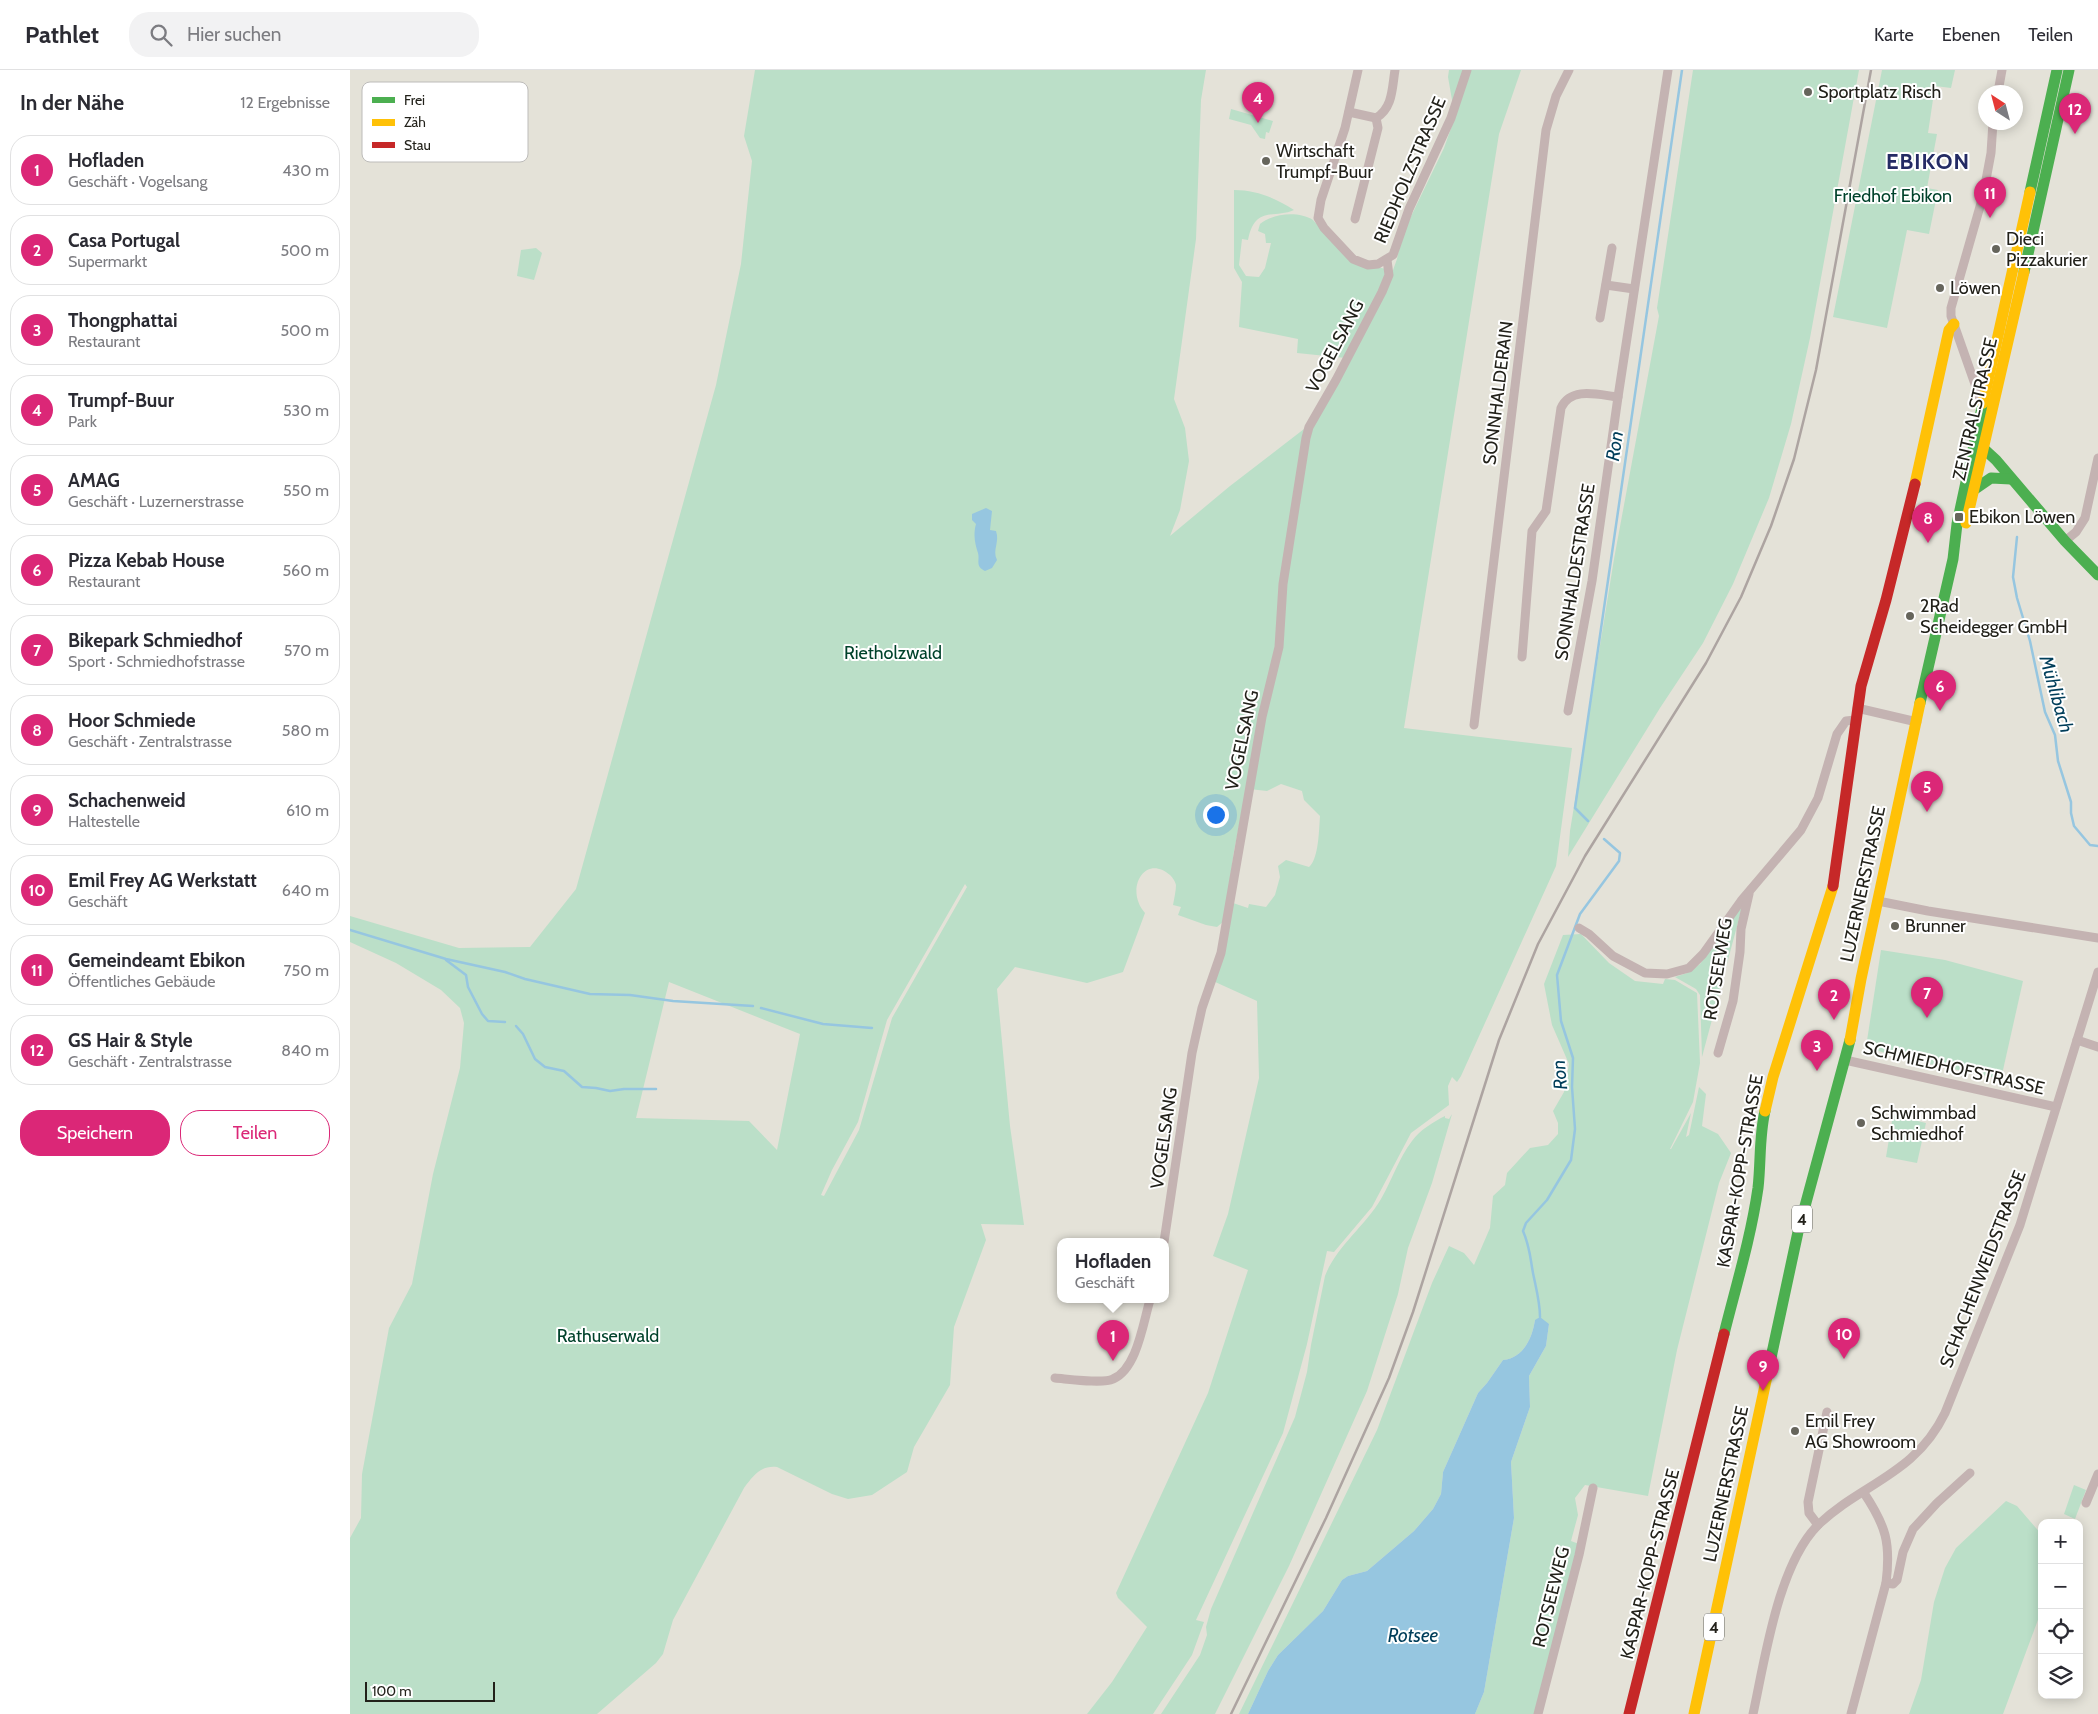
<!DOCTYPE html>
<html lang="de">
<meta charset="utf-8">
<style>
:root{--surface:#fff;--page:#f2f2f3;--text:#2b2b33;--muted:#7c7c81;--line:#e1e1e2;--accent:#db2777}
body{margin:0;font-family:Cabin,sans-serif;background:var(--page);color:var(--text)}
.controls{position:absolute;right:15px;bottom:15px;display:grid;overflow:hidden;border-radius:10px;box-shadow:0 2px 12px #0003}
.controls button{width:45px;height:45px;display:grid;place-items:center;padding:0;border:0;border-bottom:1px solid var(--line);background:var(--surface);color:var(--text);font:25px sans-serif}
.compass{position:absolute;left:1628px;top:15px;width:45px;height:45px;border-radius:50%;background:var(--surface);box-shadow:0 2px 12px #0003;rotate:324deg}
.scale{position:absolute;left:15px;bottom:12px;width:130px;box-sizing:border-box;padding-left:5px;border:2px solid #22211a;border-top:0;font-size:14px;line-height:18px;white-space:nowrap;color:#22211a;-webkit-text-stroke:4px #fff;paint-order:stroke}
.you{position:absolute;left:865px;top:744px;width:18px;height:18px;margin:-12px;border:4px solid #fff;border-radius:50%;background:#1a73e8;box-shadow:0 0 0 8px #1a73e833}
.badge{display:grid;place-items:center;width:32px;height:32px;border-radius:50%;background:var(--accent);color:#fff;font-size:16px;font-weight:700}
.pin{position:absolute;translate:-50% -41px;filter:drop-shadow(0 1px 2px #0008)}
.pin::after{content:'';position:absolute;top:26px;width:18px;height:15px;background:inherit;clip-path:polygon(0 0,100% 0,50% 100%)}
.popup{position:absolute;left:707px;top:1168px;width:112px;height:65px;box-sizing:border-box;display:grid;place-content:center;border-radius:10px;background:var(--surface);filter:drop-shadow(0 1px 4px #0005);font-size:16px;white-space:nowrap;color:var(--muted)}
.popup b{font-size:19px;color:var(--text)}
.popup::after{content:'';position:absolute;left:50%;top:100%;margin-left:-10px;border:10px solid transparent;border-top-color:var(--surface)}
.list{margin:0;padding:0;list-style:none}
h2{display:flex;justify-content:space-between;align-items:center;height:65px;margin:0;padding:0 20px;font-size:21px}
h2 small{font-size:16px;font-weight:400;color:var(--muted)}
.list li{display:grid;grid-template-columns:32px 1fr auto;gap:15px;align-items:center;box-sizing:border-box;height:70px;margin:0 10px 10px;padding:0 10px;border:1px solid var(--line);border-radius:20px}
.list b{display:block;font-size:19px;white-space:nowrap}
.list p{margin:0;font-size:16px;white-space:nowrap;color:var(--muted)}
.list em{font-size:16px;font-style:normal;color:var(--muted)}
.actions{display:flex;gap:10px;padding:15px 20px}
.actions a{flex:1;padding:11px 0;border:1px solid var(--accent);border-radius:20px;text-align:center;font-size:18px;color:var(--accent)}
.actions .main{background:var(--accent);color:#fff}
.icon{flex:none;width:28px;height:28px;fill:none;stroke:currentColor;stroke-width:2;stroke-linecap:round;stroke-linejoin:round}
.map{position:relative;flex:none;width:1748px;height:1644px;overflow:hidden}
header{display:flex;align-items:center;gap:30px;box-sizing:border-box;height:70px;padding:0 25px;background:var(--surface);border-bottom:1px solid var(--line)}
header strong{font-size:24px}
nav{display:flex;gap:28px;margin-inline-start:auto;font-size:18px}
.search{width:350px;height:45px;background:var(--page);display:flex;align-items:center;gap:12px;box-sizing:border-box;padding:0 18px;border-radius:20px;color:var(--muted);font-size:19px}
main{display:flex}
aside{flex:1;background:var(--surface)}
.map>svg:first-child{display:block}
.green{fill:#bbdfc8;fill-rule:evenodd}
.water{fill:#96c6e0}
.lines{fill:none;stroke-linecap:round;stroke-linejoin:round}
.stream{stroke:#96c6e0;stroke-width:2.5}
.street{stroke:#c4b3b2;stroke-width:9}
.fast{stroke:#4caf50;stroke-width:11}
.slow{stroke:#ffc107;stroke-width:11}
.jam{stroke:#c62828;stroke-width:11}
.rail{stroke:#ada4a1;stroke-width:2.5}
.poi-dot{fill:#66655c;stroke:#fff;stroke-width:2}
.labels{text-anchor:middle;stroke-width:4;stroke-linejoin:round;paint-order:stroke}
.shield{fill:#fff;stroke:#64645f;stroke-width:1}
.shield-label{font-size:16px;font-weight:bold;fill:#22211a}
.poi-label{font-size:18px;fill:#22211a;stroke:#fff;text-anchor:start}
.street-label{font-size:18px;fill:#22211a;stroke:#fff}
.park-label{font-size:18px;fill:#00422b;stroke:#fff}
.water-label{font-size:19px;font-style:italic;fill:#013e5a;stroke:#fff}
.district-label{font-size:22px;font-weight:bold;letter-spacing:1px;fill:#242b64;stroke:#fff}
.key{fill:#fff;stroke:#bdbcba;stroke-width:1}
.key-label{font-size:14px;fill:#22211a}
</style>
<header>
<strong>Pathlet</strong>
<div class="search"><svg class="icon" aria-label="search" viewBox="0 0 24 24"><circle cx="10" cy="10" r="6"/><path d="M15 15l6 6"/></svg>Hier suchen</div>
<nav><a>Karte</a><a>Ebenen</a><a>Teilen</a></nav>
</header>
<main>
<aside>
<h2>In der Nähe<small>12 Ergebnisse</small></h2>
<ul class="list">
<li><span class="badge">1</span><div><b>Hofladen</b><p>Geschäft · Vogelsang</p></div><em>430 m</em></li>
<li><span class="badge">2</span><div><b>Casa Portugal</b><p>Supermarkt</p></div><em>500 m</em></li>
<li><span class="badge">3</span><div><b>Thongphattai</b><p>Restaurant</p></div><em>500 m</em></li>
<li><span class="badge">4</span><div><b>Trumpf-Buur</b><p>Park</p></div><em>530 m</em></li>
<li><span class="badge">5</span><div><b>AMAG</b><p>Geschäft · Luzernerstrasse</p></div><em>550 m</em></li>
<li><span class="badge">6</span><div><b>Pizza Kebab House</b><p>Restaurant</p></div><em>560 m</em></li>
<li><span class="badge">7</span><div><b>Bikepark Schmiedhof</b><p>Sport · Schmiedhofstrasse</p></div><em>570 m</em></li>
<li><span class="badge">8</span><div><b>Hoor Schmiede</b><p>Geschäft · Zentralstrasse</p></div><em>580 m</em></li>
<li><span class="badge">9</span><div><b>Schachenweid</b><p>Haltestelle</p></div><em>610 m</em></li>
<li><span class="badge">10</span><div><b>Emil Frey AG Werkstatt</b><p>Geschäft</p></div><em>640 m</em></li>
<li><span class="badge">11</span><div><b>Gemeindeamt Ebikon</b><p>Öffentliches Gebäude</p></div><em>750 m</em></li>
<li><span class="badge">12</span><div><b>GS Hair &amp; Style</b><p>Geschäft · Zentralstrasse</p></div><em>840 m</em></li>
</ul>
<div class="actions"><a class="main">Speichern</a><a>Teilen</a></div>
</aside>
<div class="map">
<svg width="1748" height="1644" viewBox="0 0 1748 1644">
<rect width="100%" height="100%" fill="#e4e2d8"/>
<g class="green">
<path d="M405 0H856L851 30 846 169 824 329 835 358 839 391 830 440 820 466 880 416 954 359 930 552 884 781 874 851 867 857 856 855 828 845 831 837 823 835C824 829 826 821 826 815 825 811 823 808 820 805 795 783 774 819 795 843L773 902 737 913 665 897 647 919 660 1056 674 1155 631 1154 636 1170 604 1257 600 1315 564 1377 557 1402 522 1425 498 1429 482 1424 427 1397C411 1395 403 1406 394 1418L323 1550 313 1584 306 1593 247 1644H0V1468L11 1448 12 1404 39 1258 62 1214 83 1104 110 998 114 953 110 938 91 920 46 893 0 872V846L109 878 180 877 226 819 366 315 391 194 402 91 394 66ZM615 814 617 817 542 948 509 1060 474 1126 471 1125 482 1100 508 1052 537 950ZM319 912 450 964 427 1080 399 1051 286 1048Z"/>
<path d="M1099 0H1171L1149 64 1054 658 1222 678 1206 796 1111 1006 1107 1012 1102 1007 1098 1016 1099 1035 1061 1063 1022 1137 984 1182 977 1181 957 1274 933 1363 846 1550 854 1552 842 1585 803 1644H737L762 1612 797 1557 768 1528 766 1523 858 1323 898 1200 863 1186 878 1144 909 1008 907 931 863 911 880 832 898 838 899 834 916 837 925 825 930 807 928 796 936 790 959 797C969 789 969 758 970 746L954 730 952 721 931 714 917 721 899 719 935 518 958 366 1038 214 1047 189 1052 165 1094 78 1105 47 1098 7Z"/>
<polygon points="1343,0 1509,0 1460,268 1441,354 1419,428 1383,514 1353,573 1310,638 1218,787 1220,761 1264,489 1309,246 1307,238"/>
<polygon points="1532,0 1605,0 1601,18 1585,16 1578,63 1587,64 1577,118 1588,120 1579,164 1557,160 1537,258 1483,247"/>
<polygon points="881,39 923,51 919,63 916,62 915,69 910,68 901,55 879,49"/>
<path d="M884 120C907 120 925 128 944 140 924 149 905 135 898 170L892 169 889 195 896 206 909 207 915 198 921 173H916L915 164 908 161 910 154C923 143 949 141 963 150L1000 191 1036 199V206L996 288 947 283 948 269 889 257 892 212 884 198Z"/>
<polygon points="186,178 192,183 184,210 167,206 171,180"/>
<polygon points="1394,830 1352,987 1350,925 1346,919 1325,907 1337,903 1350,894"/>
<path d="M1231 864 1259 893 1285 911 1313 914 1315 909 1325 910 1347 923 1350 993 1343 1032 1320 1079H1321L1341 1043 1336 1067 1339 1065 1349 1017 1356 1024 1352 1056 1368 1064 1381 1083 1369 1113 1327 1280 1298 1426 1235 1415 1225 1428 1228 1445 1221 1471 1229 1474 1184 1644H1125L1134 1622 1164 1448 1161 1392 1180 1337 1179 1306 1196 1276 1199 1254 1185 1250C1182 1269 1173 1288 1153 1290L1137 1313 1128 1323 1093 1402 1091 1424 1083 1439 1064 1461 1017 1501 998 1506 992 1510 973 1541 928 1585 918 1601 898 1644H889L1027 1360 1082 1213 1099 1176 1114 1183 1124 1195 1140 1158 1143 1126 1155 1115 1157 1103 1180 1078 1198 1075 1208 1064V1053L1203 1041 1214 1022 1219 994 1202 955 1194 914 1213 865Z"/>
<polygon points="1531,880 1595,890 1673,911 1651,1009 1551,988 1516,977"/>
<path d="M1102 1044 1082 1113 1058 1178 1048 1224 1017 1321 939 1496 865 1644H811L850 1585 857 1565 856 1557 861 1539 945 1347 957 1302 961 1275 975 1206C986 1177 1015 1156 1031 1129 1042 1110 1049 1088 1062 1071 1070 1060 1083 1052 1095 1046V1048L1099 1049Z"/>
<polygon points="1543,1045 1576,1053 1567,1093 1536,1087"/>
<polygon points="1724,1415 1736,1420 1725,1449 1714,1444"/>
<polygon points="1656,1431 1667,1436 1692,1465 1692,1539 1653,1644 1559,1644 1571,1610 1584,1532 1595,1498 1606,1478"/>
</g>
<g class="water">
<path d="M636 438 642 441 640 460 646 461C650 472 642 480 647 490L642 498 635 501C625 496 630 491 628 483 625 474 623 464 626 454L622 450V444Z"/>
<path d="M1190 1247 1199 1254 1196 1276 1179 1306 1180 1337 1161 1392 1164 1448 1134 1622 1125 1644H898L918 1601 928 1585 973 1541 992 1510 998 1506 1017 1501 1064 1461 1083 1439 1091 1424 1093 1402 1128 1323 1137 1313 1153 1290C1173 1288 1182 1269 1185 1250Z"/>
</g>
<g class="lines">
<g class="stream">
<polyline points="1667,467 1663,507 1667,528 1680,571 1695,642 1705,665 1708,691 1721,732 1721,743 1724,756 1740,775 1748,776"/>
<polyline points="1238,751 1225,738 1332,0"/>
<polyline points="0,860 96,889 155,902 175,909 240,924 280,925 323,931 403,936"/>
<polyline points="96,890 116,905 118,917 132,944 138,951 155,952"/>
<polyline points="411,938 473,954 522,958"/>
<polyline points="166,956 173,964 185,989 195,997 214,1001 232,1017 246,1018 260,1021 274,1019 306,1019"/>
<path d="M1190 1247C1190 1232 1186 1218 1183 1203 1180 1187 1180 1177 1173 1161L1176 1153 1197 1130 1221 1090 1225 1059 1222 1017 1223 988 1211 951 1207 905 1230 844 1269 791 1270 783 1254 769"/>
</g>
<g class="street">
<polyline points="1008,0 995,58 971,130 968,148 974,158 1003,189 1018,195 1028,194 1043,185 1059,139 1101,48 1117,0"/>
<polyline points="1648,22 1652,0"/>
<path d="M999 42 1026 48C1043 38 1042 18 1045 0"/>
<polyline points="1005,149 1028,58 1026,48"/>
<polyline points="1256,215 1284,219"/>
<polyline points="1250,248 1262,178"/>
<polyline points="1632,334 1601,246 1601,238 1633,126 1641,83 1643,52"/>
<polyline points="1715,471 1726,462 1735,448 1748,388"/>
<path d="M1172 587 1182 461 1196 441 1211 338C1221 316 1249 325 1268 327"/>
<polyline points="1507,638 1567,652"/>
<polyline points="1218,641 1242,511 1268,327 1318,0"/>
<polyline points="1124,655 1196,60 1206,26 1219,0"/>
<polyline points="1528,831 1578,841 1748,868"/>
<polyline points="1229,858 1239,864 1263,886 1295,903 1317,904 1339,898 1353,884 1391,831 1451,760 1468,728 1487,664 1496,651 1505,650"/>
<polyline points="1727,970 1748,977"/>
<polyline points="1368,983 1383,931 1390,882 1391,859 1399,824"/>
<polyline points="1495,990 1706,1037"/>
<polyline points="814,1172 842,983 852,938 871,883 912,647 929,577 933,514 956,368 959,357 986,310 1032,222 1039,205 1037,190"/>
<path d="M705 1308C718 1309 753 1314 763 1309 787 1299 793 1253 800 1230"/>
<polyline points="1736,1433 1748,1404"/>
<polyline points="1468,1455 1459,1443 1458,1432 1477,1342"/>
<polyline points="1536,1513 1543,1514 1547,1510 1553,1482 1563,1459 1587,1433 1620,1403"/>
<polyline points="1188,1644 1229,1485 1243,1418"/>
<path d="M1403 1644C1415 1589 1428 1495 1468 1455 1512 1413 1565 1405 1595 1343L1670 1155 1748 902"/>
<path d="M1501 1644 1536 1513C1541 1473 1536 1456 1514 1423"/>
</g>
<g class="fast">
<polyline points="1680,122 1707,0"/>
<polyline points="1674,202 1719,0"/>
<polyline points="1624,378 1634,379 1646,390 1715,471 1748,505"/>
<polyline points="1625,419 1641,408 1661,409"/>
<polyline points="1570,633 1603,489 1607,454 1633,333"/>
<path d="M1374 1264C1386 1216 1401 1167 1408 1118 1411 1092 1409 1066 1415 1041"/>
<polyline points="1419,1297 1448,1162 1500,970"/>
</g>
<g class="slow">
<polyline points="1633,333 1680,122"/>
<polyline points="1565,414 1599,260 1604,254"/>
<polyline points="1616,453 1674,202"/>
<polyline points="1500,970 1511,909 1570,633"/>
<polyline points="1415,1041 1423,1007 1483,816"/>
<polyline points="1344,1644 1419,1297"/>
</g>
<g class="jam">
<polyline points="1483,816 1511,616 1536,530 1565,414"/>
<polyline points="1279,1644 1374,1264"/>
</g>
<polyline class="rail" points="881,1644 976,1448 1039,1308 1063,1242 1149,970 1188,874 1235,786 1356,593 1391,527 1421,456 1444,389 1466,300 1521,0"/>
</g>
<g class="poi-dot">
<circle cx="1458" cy="22" r="5"/>
<circle cx="916" cy="91" r="5"/>
<circle cx="1646" cy="179" r="5"/>
<circle cx="1590" cy="218" r="5"/>
<rect x="1604" y="442" width="10" height="10" rx="2.5"/>
<circle cx="1560" cy="546" r="5"/>
<circle cx="1545" cy="856" r="5"/>
<circle cx="1511" cy="1053" r="5"/>
<circle cx="1445" cy="1361" r="5"/>
</g>
<g class="labels">
<g class="shield">
<rect x="1442" y="1135.5" width="20" height="27" rx="4"/>
<rect x="1354" y="1543.5" width="20" height="27" rx="4"/>
</g>
<g class="shield-label">
<text x="1452" y="1155">4</text>
<text x="1364" y="1563">4</text>
</g>
<g class="poi-label">
<text x="1468" y="28">Sportplatz Risch</text>
<text x="926" y="87">Wirtschaft<tspan x="926" dy="21">Trumpf-Buur</tspan></text>
<text x="1656" y="175">Dieci<tspan x="1656" dy="21">Pizzakurier</tspan></text>
<text x="1600" y="224">Löwen</text>
<text x="1619" y="453">Ebikon Löwen</text>
<text x="1570" y="542">2Rad<tspan x="1570" dy="21">Scheidegger GmbH</tspan></text>
<text x="1555" y="862">Brunner</text>
<text x="1521" y="1049">Schwimmbad<tspan x="1521" dy="21">Schmiedhof</tspan></text>
<text x="1455" y="1357">Emil Frey<tspan x="1455" dy="21">AG Showroom</tspan></text>
</g>
<g class="street-label">
<text transform="translate(1060 100) rotate(-67)" y="6">RIEDHOLZSTRASSE</text>
<text transform="translate(985 276) rotate(-62)" y="6">VOGELSANG</text>
<text transform="translate(1148 323) rotate(-83)" y="6">SONNHALDERAIN</text>
<text transform="translate(1625 339) rotate(-77)" y="6">ZENTRALSTRASSE</text>
<text transform="translate(1225 502) rotate(-81)" y="6">SONNHALDESTRASSE</text>
<text transform="translate(892 670) rotate(-78)" y="6">VOGELSANG</text>
<text transform="translate(1513 814) rotate(-78)" y="6">LUZERNERSTRASSE</text>
<text transform="translate(1368 899) rotate(-81)" y="6">ROTSEEWEG</text>
<text transform="translate(1604 998) rotate(13)" y="6">SCHMIEDHOFSTRASSE</text>
<text transform="translate(814 1068) rotate(-82)" y="6">VOGELSANG</text>
<text transform="translate(1390 1101) rotate(-80)" y="6">KASPAR-KOPP-STRASSE</text>
<text transform="translate(1633 1199) rotate(-69)" y="6">SCHACHENWEIDSTRASSE</text>
<text transform="translate(1376 1414) rotate(-78)" y="6">LUZERNERSTRASSE</text>
<text transform="translate(1300 1494) rotate(-76)" y="6">KASPAR-KOPP-STRASSE</text>
<text transform="translate(1201 1527) rotate(-76)" y="6">ROTSEEWEG</text>
</g>
<g class="park-label">
<text x="1543" y="132">Friedhof Ebikon</text>
<text x="543" y="589">Rietholzwald</text>
<text x="258" y="1272">Rathuserwald</text>
</g>
<g class="water-label">
<text transform="translate(1264 376) rotate(-82)" y="7">Ron</text>
<text transform="translate(1707 624) rotate(74)" y="7">Mühlibach</text>
<text transform="translate(1209 1005) rotate(-95)" y="7">Ron</text>
<text x="1063" y="1572">Rotsee</text>
</g>
<g class="district-label">
<text x="1578" y="99">EBIKON</text>
</g>
</g>
<rect x="12" y="12" width="166" height="80" rx="8" class="key"/>
<rect x="22" y="27" width="23" height="6" fill="#4caf50"/>
<rect x="22" y="49" width="23" height="7" fill="#ffc107"/>
<rect x="22" y="72" width="23" height="6" fill="#c62828"/>
<g class="key-label">
<text x="54" y="35">Frei</text>
<text x="54" y="57">Zäh</text>
<text x="54" y="80">Stau</text>
</g>
</svg>
<div class="controls">
<button>+</button>
<button>−</button>
<button><svg class="icon" aria-label="locate" viewBox="0 0 24 24"><circle cx="12" cy="12" r="6"/><path d="M12 2v4M12 18v4M2 12h4M18 12h4"/></svg></button>
<button><svg class="icon" aria-label="layers" viewBox="0 0 24 24"><path d="M12 4l9 5-9 5-9-5zM3 14l9 5 9-5"/></svg></button>
</div>
<svg class="compass" viewBox="-18 -18 36 36"><path d="M0-13l5 13h-10z" fill="#e53935"/><path d="M0 13l5-13h-10z" fill="#7c7c81"/></svg>
<div class="scale">100 m</div>
<div class="you"></div>
<div class="pin badge" style="left:763px;top:1291px">1</div>
<div class="popup"><b>Hofladen</b>Geschäft</div>
<div class="pin badge" style="left:1484px;top:950px">2</div>
<div class="pin badge" style="left:1467px;top:1001px">3</div>
<div class="pin badge" style="left:908px;top:53px">4</div>
<div class="pin badge" style="left:1577px;top:742px">5</div>
<div class="pin badge" style="left:1590px;top:641px">6</div>
<div class="pin badge" style="left:1577px;top:948px">7</div>
<div class="pin badge" style="left:1578px;top:473px">8</div>
<div class="pin badge" style="left:1413px;top:1321px">9</div>
<div class="pin badge" style="left:1494px;top:1289px">10</div>
<div class="pin badge" style="left:1640px;top:148px">11</div>
<div class="pin badge" style="left:1725px;top:64px">12</div>
</div>
</main>
